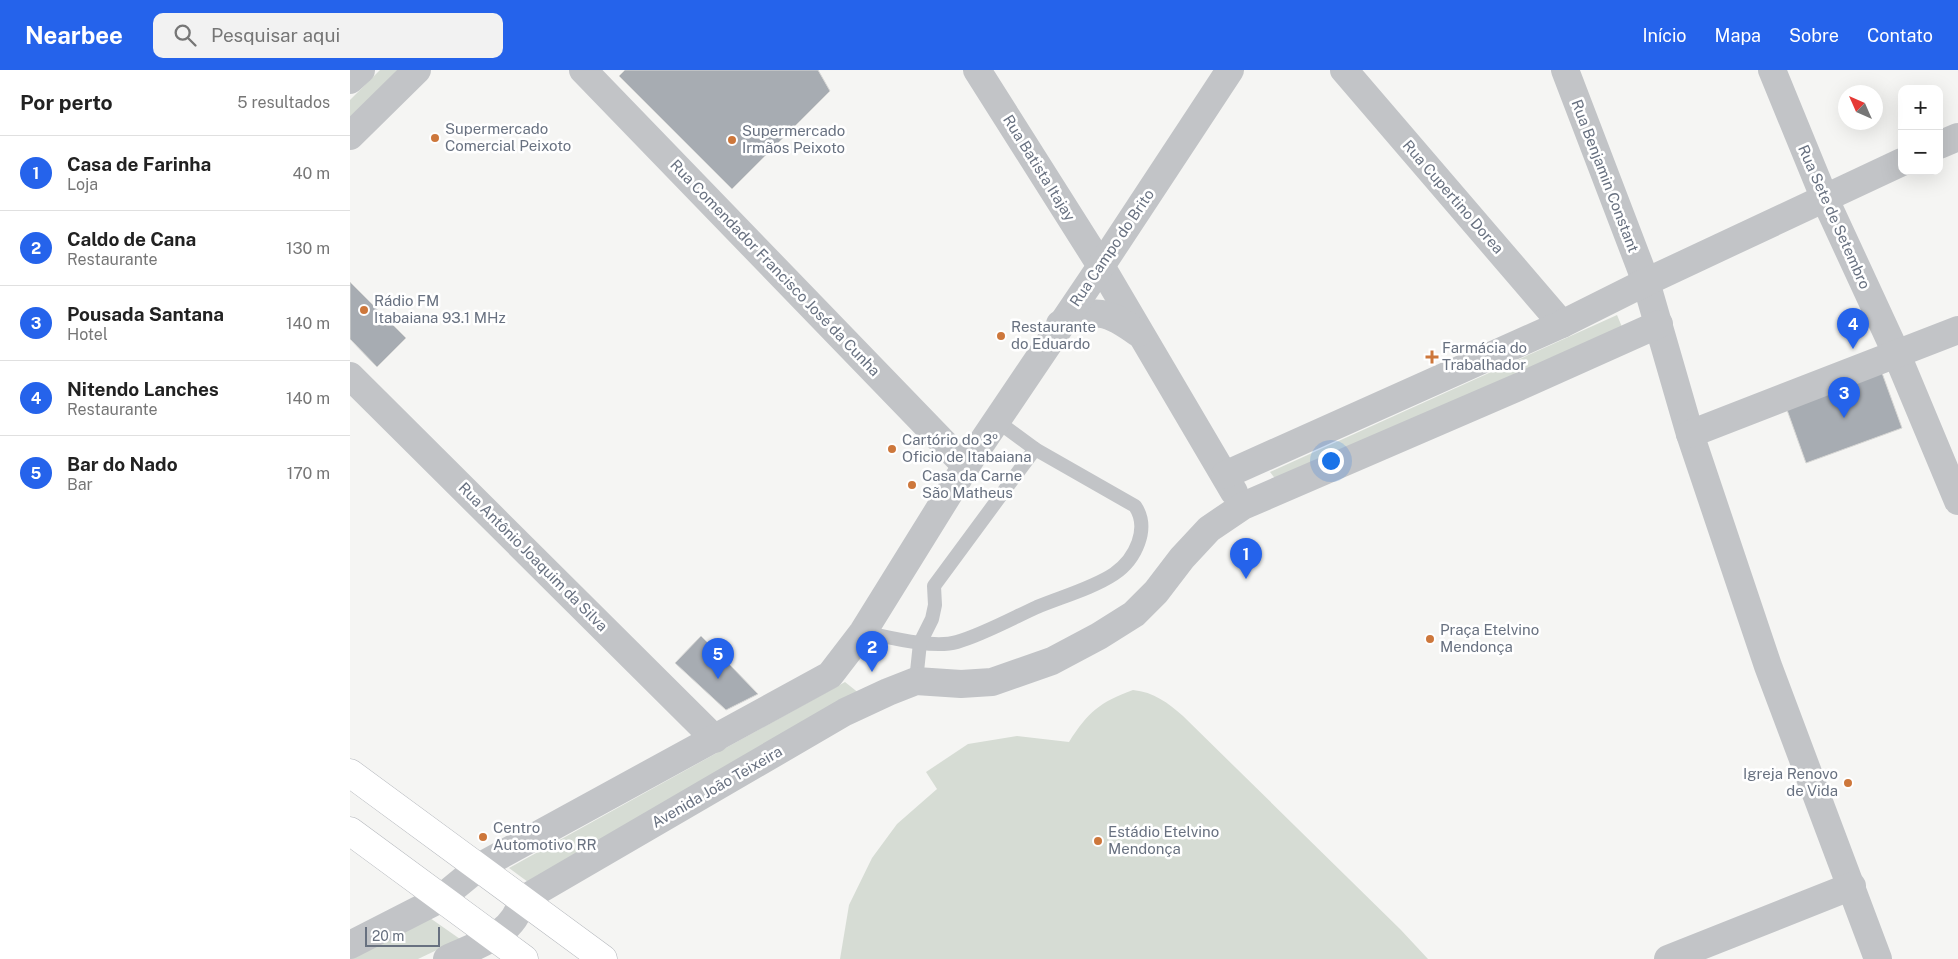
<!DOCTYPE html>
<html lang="pt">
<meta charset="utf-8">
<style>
:root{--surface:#fff;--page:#f2f2f2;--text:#222;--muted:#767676;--line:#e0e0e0;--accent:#2563eb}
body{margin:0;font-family:"Public Sans",sans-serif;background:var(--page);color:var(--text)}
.controls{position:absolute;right:15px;top:15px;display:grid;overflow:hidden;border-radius:10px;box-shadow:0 5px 20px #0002}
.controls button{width:45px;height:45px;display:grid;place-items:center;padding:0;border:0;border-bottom:1px solid var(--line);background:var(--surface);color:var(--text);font:25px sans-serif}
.compass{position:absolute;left:1488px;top:15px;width:45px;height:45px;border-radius:50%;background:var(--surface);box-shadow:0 5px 20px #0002;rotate:315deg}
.scale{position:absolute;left:15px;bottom:12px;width:75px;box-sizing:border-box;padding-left:5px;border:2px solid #687180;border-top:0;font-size:14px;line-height:18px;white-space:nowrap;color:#687180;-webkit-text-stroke:4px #fff;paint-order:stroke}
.you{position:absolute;left:980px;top:390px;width:18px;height:18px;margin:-12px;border:4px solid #fff;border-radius:50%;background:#1a73e8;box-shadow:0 0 0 8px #1a73e833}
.badge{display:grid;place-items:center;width:32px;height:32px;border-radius:50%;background:var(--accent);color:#fff;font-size:16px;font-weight:700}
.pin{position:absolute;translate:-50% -41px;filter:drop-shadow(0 1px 2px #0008)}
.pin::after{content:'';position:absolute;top:26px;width:18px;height:15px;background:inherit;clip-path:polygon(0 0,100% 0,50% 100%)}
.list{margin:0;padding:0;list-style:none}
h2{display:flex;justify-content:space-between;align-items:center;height:65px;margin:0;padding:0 20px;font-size:21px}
h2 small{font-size:16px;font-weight:400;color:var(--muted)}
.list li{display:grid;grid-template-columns:32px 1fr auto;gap:15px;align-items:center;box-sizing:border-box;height:75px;padding:0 20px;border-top:1px solid var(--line)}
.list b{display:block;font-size:19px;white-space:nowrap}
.list p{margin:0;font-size:16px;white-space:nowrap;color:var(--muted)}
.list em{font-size:16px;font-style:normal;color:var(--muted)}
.icon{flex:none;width:28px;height:28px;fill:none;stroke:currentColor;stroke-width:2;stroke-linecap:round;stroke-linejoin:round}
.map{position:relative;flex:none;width:1608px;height:889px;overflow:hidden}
header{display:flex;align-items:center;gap:30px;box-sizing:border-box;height:70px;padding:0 25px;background:var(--accent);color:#fff}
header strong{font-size:24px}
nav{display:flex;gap:28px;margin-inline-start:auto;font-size:18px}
.search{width:350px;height:45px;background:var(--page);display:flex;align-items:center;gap:12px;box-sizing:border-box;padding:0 18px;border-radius:10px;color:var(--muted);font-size:19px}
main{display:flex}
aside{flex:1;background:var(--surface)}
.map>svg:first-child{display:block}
.green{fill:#d6dcd4}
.building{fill:#a7acb2;stroke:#d7d7d5}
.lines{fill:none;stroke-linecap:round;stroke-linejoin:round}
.secondary-casing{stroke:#b4b7bc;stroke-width:29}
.lane{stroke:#c2c4c7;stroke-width:14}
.street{stroke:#c2c4c7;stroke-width:28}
.secondary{stroke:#fff;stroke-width:28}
.poi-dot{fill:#cd773b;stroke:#fff;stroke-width:2}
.labels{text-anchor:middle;stroke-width:5;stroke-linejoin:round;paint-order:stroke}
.poi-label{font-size:15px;fill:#687180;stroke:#fff;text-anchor:start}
.street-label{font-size:15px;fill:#687180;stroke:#fff}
</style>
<header>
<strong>Nearbee</strong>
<div class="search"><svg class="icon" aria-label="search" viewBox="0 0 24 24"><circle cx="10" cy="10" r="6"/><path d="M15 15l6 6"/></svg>Pesquisar aqui</div>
<nav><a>Início</a><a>Mapa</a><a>Sobre</a><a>Contato</a></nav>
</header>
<main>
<aside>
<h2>Por perto<small>5 resultados</small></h2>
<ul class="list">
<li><span class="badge">1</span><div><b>Casa de Farinha</b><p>Loja</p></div><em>40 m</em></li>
<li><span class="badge">2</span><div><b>Caldo de Cana</b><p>Restaurante</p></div><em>130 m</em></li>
<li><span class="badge">3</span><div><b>Pousada Santana</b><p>Hotel</p></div><em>140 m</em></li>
<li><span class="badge">4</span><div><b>Nitendo Lanches</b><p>Restaurante</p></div><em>140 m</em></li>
<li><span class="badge">5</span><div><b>Bar do Nado</b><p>Bar</p></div><em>170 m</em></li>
</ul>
</aside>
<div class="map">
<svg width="1608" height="889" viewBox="0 0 1608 889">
<rect width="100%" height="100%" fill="#f5f5f3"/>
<g class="green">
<polygon points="30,0 49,0 0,47 0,30"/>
<polygon points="1267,245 1272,257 927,411 920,402"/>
<polygon points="495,612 510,624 178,812 159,798"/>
<path d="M783 620C804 622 818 633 833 646L1051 860 1078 889H490L499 835 522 788 547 754 587 719 576 702 618 674 667 666 719 672C738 642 750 632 783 620Z"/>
<polygon points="80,848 110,869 68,889 0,889"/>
</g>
<g class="building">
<polygon points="275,0 468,0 480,21 382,119 269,6"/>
<polygon points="0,212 56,268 27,297 0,269"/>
<polygon points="1532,303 1552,358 1456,393 1436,337"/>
<polygon points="351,566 380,595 408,624 376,640 325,593"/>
</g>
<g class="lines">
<g class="secondary-casing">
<g id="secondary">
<polyline points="0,703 253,889"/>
<polyline points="0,761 174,889"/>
</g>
</g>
<g class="lane">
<path d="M513 562C538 567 583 579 607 572 632 565 663 548 687 537 711 527 743 518 764 504 786 489 800 458 785 436L685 379 647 351"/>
<polyline points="566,611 570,573 582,549 585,535 584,516 685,379"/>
</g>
<g class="street">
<polyline points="233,0 616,396"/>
<polyline points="627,0 751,196 884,422"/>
<polyline points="994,0 1212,254"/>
<polyline points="1215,0 1296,212 1340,364 1418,596 1528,889"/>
<polyline points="1422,0 1474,127 1547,285 1608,431"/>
<polyline points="0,10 11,0"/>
<polyline points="0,66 67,0"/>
<polyline points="1589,75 1608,67"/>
<path d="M710 254C745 237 758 241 788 263"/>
<polyline points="0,306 365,669"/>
<polyline points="1340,364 1608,260"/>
<polyline points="875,405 1212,254 1296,212 1552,92"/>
<polyline points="0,875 90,829 129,797 480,605 513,562 616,396 751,196 880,0"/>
<path d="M97 889C126 875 164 866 172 830L495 642 538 622 566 611 611 614 642 612 702 591 749 566 784 544 806 522 832 488 859 459 893 436 1173 315 1309 254"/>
<polyline points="1318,889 1502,816"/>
</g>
<use href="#secondary" class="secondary"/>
</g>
<g class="poi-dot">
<circle cx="85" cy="68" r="5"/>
<circle cx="382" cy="70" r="5"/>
<circle cx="14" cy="240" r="5"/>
<circle cx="651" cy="266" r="5"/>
<path d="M1079.5 279.5h5v5h5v5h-5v5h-5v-5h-5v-5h5z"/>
<circle cx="542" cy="379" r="5"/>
<circle cx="562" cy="415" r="5"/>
<circle cx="1080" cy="569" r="5"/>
<circle cx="1498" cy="713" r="5"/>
<circle cx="133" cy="767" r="5"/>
<circle cx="748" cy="771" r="5"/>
</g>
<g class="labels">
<g class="poi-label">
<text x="95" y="64">Supermercado<tspan x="95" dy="17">Comercial Peixoto</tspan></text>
<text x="392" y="66">Supermercado<tspan x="392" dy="17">Irmãos Peixoto</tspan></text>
<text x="24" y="236">Rádio FM<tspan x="24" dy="17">Itabaiana 93.1 MHz</tspan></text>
<text x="661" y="262">Restaurante<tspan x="661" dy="17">do Eduardo</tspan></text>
<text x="1092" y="283">Farmácia do<tspan x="1092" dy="17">Trabalhador</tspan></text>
<text x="552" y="375">Cartório do 3º<tspan x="552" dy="17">Oficio de Itabaiana</tspan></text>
<text x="572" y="411">Casa da Carne<tspan x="572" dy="17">São Matheus</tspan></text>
<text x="1090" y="565">Praça Etelvino<tspan x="1090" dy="17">Mendonça</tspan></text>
<text x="1488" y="709" text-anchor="end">Igreja Renovo<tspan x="1488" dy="17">de Vida</tspan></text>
<text x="143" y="763">Centro<tspan x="143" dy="17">Automotivo RR</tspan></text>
<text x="758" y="767">Estádio Etelvino<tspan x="758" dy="17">Mendonça</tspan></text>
</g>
<g class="street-label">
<text transform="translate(689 98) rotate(58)" y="5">Rua Batista Itajay</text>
<text transform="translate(1255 106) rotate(69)" y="5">Rua Benjamin Constant</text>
<text transform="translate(1103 127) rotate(49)" y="5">Rua Cupertino Dorea</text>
<text transform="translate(1484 147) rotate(66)" y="5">Rua Sete de Setembro</text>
<text transform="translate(762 178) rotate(-56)" y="5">Rua Campo do Brito</text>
<text transform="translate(425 198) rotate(46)" y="5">Rua Comendador Francisco José da Cunha</text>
<text transform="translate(183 487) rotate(45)" y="5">Rua Antônio Joaquim da Silva</text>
<text transform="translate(367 717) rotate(-30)" y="5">Avenida João Teixeira</text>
</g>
</g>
</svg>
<div class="controls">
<button>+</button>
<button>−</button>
</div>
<svg class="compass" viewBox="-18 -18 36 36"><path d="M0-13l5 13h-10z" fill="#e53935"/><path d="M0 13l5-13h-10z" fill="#767676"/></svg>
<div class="scale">20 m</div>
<div class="you"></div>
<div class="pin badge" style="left:896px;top:509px">1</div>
<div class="pin badge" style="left:522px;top:602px">2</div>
<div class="pin badge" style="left:1494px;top:348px">3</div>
<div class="pin badge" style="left:1503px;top:279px">4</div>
<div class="pin badge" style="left:368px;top:609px">5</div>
</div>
</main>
